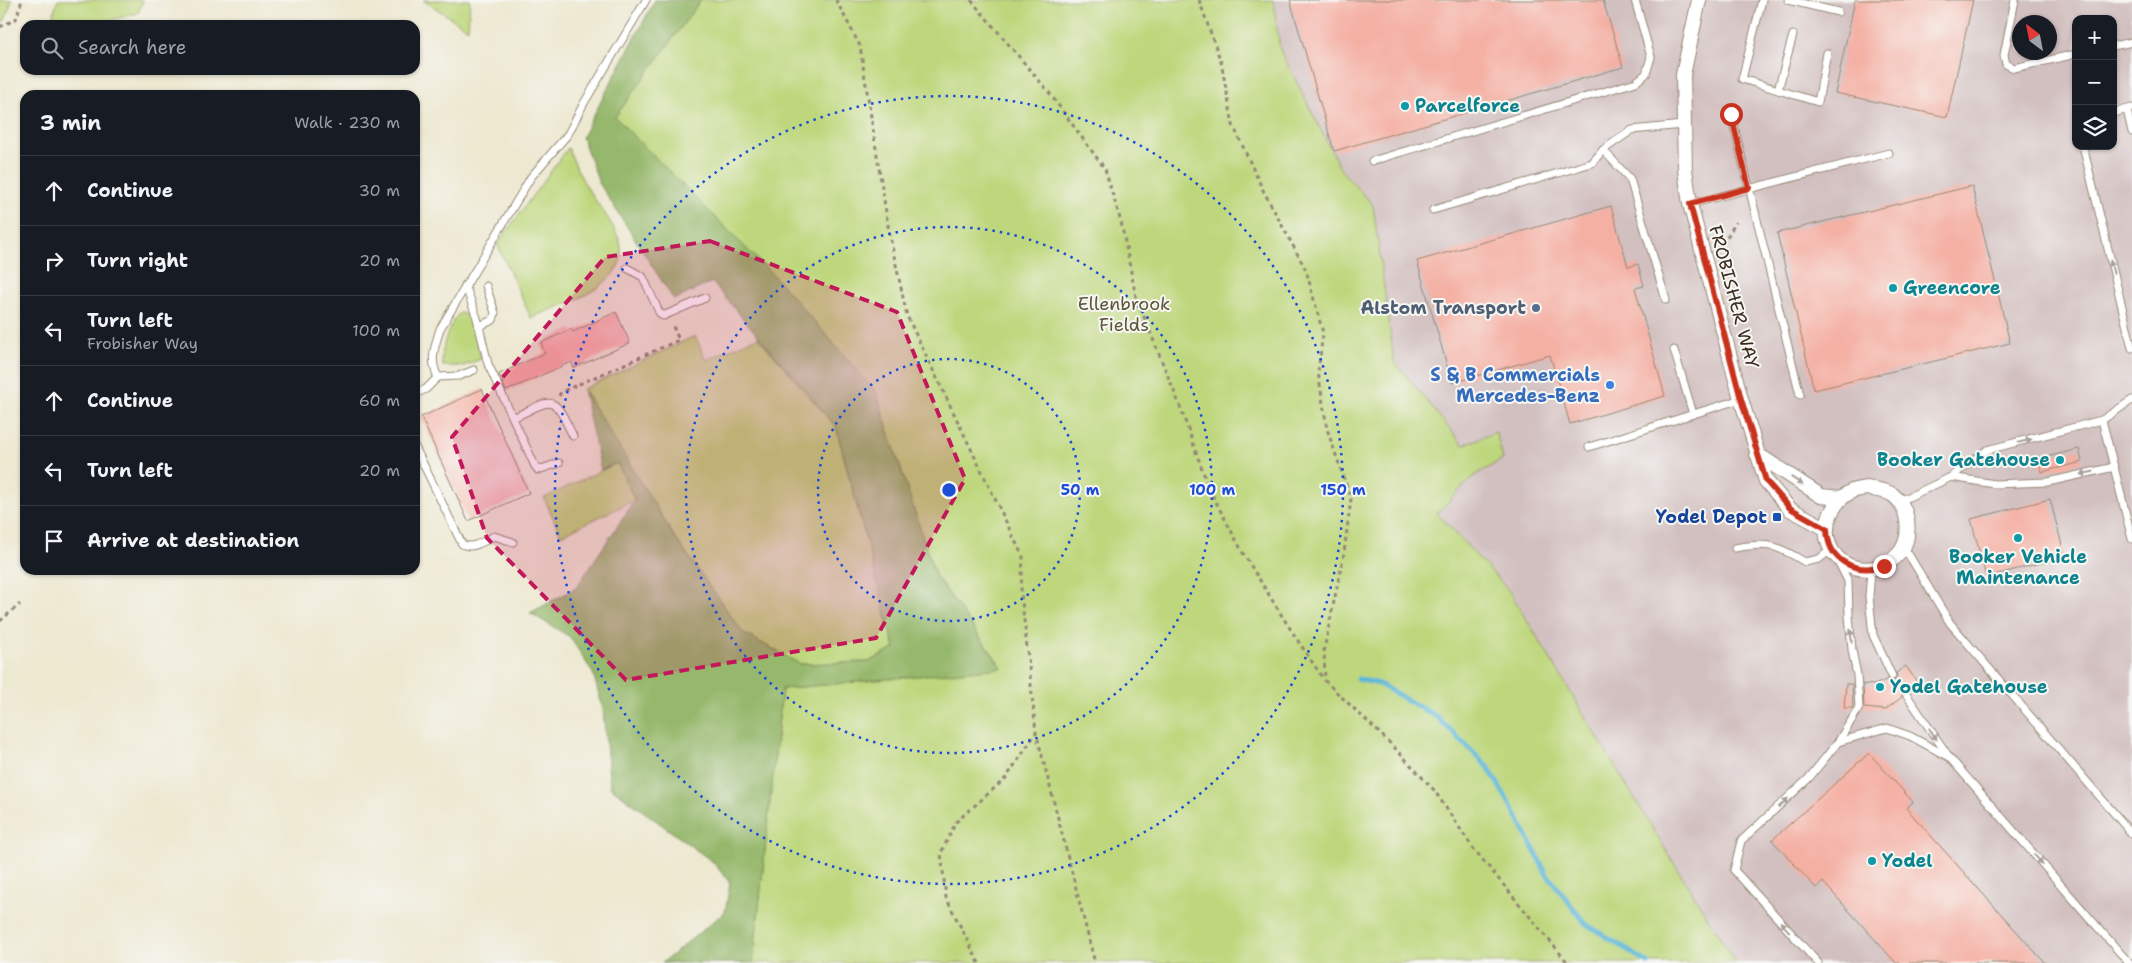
<!DOCTYPE html>
<meta charset="utf-8">
<style>
:root{--surface:#171b24;--page:#242831;--text:#f1f3f6;--muted:#9ea1a6;--line:#363941}
body{margin:0;font-family:"Shantell Sans",sans-serif;background:var(--page);color:var(--text)}
.controls{position:absolute;right:15px;top:15px;display:grid;overflow:hidden;border-radius:10px;box-shadow:0 1px 4px #0004}
.controls button{width:45px;height:45px;display:grid;place-items:center;padding:0;border:0;border-bottom:1px solid var(--line);background:var(--surface);color:var(--text);font:25px sans-serif}
.compass{position:absolute;left:2012px;top:15px;width:45px;height:45px;border-radius:50%;background:var(--surface);box-shadow:0 1px 4px #0004;rotate:328deg}
.stop{position:absolute;width:15px;height:15px;margin:-11px;border:4px solid #c8321e;border-radius:50%;background:#fff}
.stop.end{background:#c8321e;border-color:#fff;box-shadow:0 1px 5px #0008}
.list{margin:0;padding:0;list-style:none}
h2{display:flex;justify-content:space-between;align-items:center;height:65px;margin:0;padding:0 20px;font-size:21px}
h2 small{font-size:16px;font-weight:400;color:var(--muted)}
.list li{display:grid;grid-template-columns:32px 1fr auto;gap:15px;align-items:center;box-sizing:border-box;height:70px;padding:0 20px;border-top:1px solid var(--line)}
.list b{display:block;font-size:19px;white-space:nowrap}
.list p{margin:0;font-size:16px;white-space:nowrap;color:var(--muted)}
.list em{font-size:16px;font-style:normal;color:var(--muted)}
.icon{flex:none;width:28px;height:28px;fill:none;stroke:currentColor;stroke-width:2;stroke-linecap:round;stroke-linejoin:round}
.map{position:relative;flex:none;width:2132px;height:963px;overflow:hidden}
.search{position:absolute;background:var(--surface);box-shadow:0 1px 4px #0004;left:20px;top:20px;width:400px;height:55px;display:flex;align-items:center;gap:12px;box-sizing:border-box;padding:0 18px;border-radius:15px;color:var(--muted);font-size:19px}
.panel{position:absolute;background:var(--surface);box-shadow:0 1px 4px #0004;left:20px;top:90px;width:400px;height:485px;border-radius:15px}
.map>svg:first-child{display:block}
.industrial{fill:#d2bfc0;fill-rule:evenodd}
.green{fill:#bed77c;stroke:#7c804d}
.forest{fill:#96b86c;stroke:#687145}
.lines{fill:none;stroke-linecap:round;stroke-linejoin:round}
.stream{stroke:#5ab6d8;stroke-width:5}
.building{fill:#f5b0a4}
.service-casing{stroke:#948977;stroke-width:9}
.minor-casing{stroke:#948977;stroke-width:16}
.path{stroke:#948977;stroke-width:3;stroke-dasharray:4 4;stroke-linecap:butt}
.service{stroke:#fff;stroke-width:7}
.minor{stroke:#fff;stroke-width:14}
.oneway{fill:#a79f9a}
.route{stroke:#c8321e;stroke-width:6}
.marked{fill:#c2185b;fill-opacity:0.2;stroke:#c2185b;stroke-width:4;stroke-dasharray:10 6;stroke-linejoin:round}
.ring{fill:none;stroke:#1d4ed8;stroke-width:2.5;stroke-dasharray:2.5 5}
.culture-dot{fill:#0f9aa8;stroke:#f6f6f2;stroke-width:2}
.service-dot{fill:#5c6f8a;stroke:#f6f6f2;stroke-width:2}
.shop-dot{fill:#3f7fe0;stroke:#f6f6f2;stroke-width:2}
.transit-dot{fill:#1a4fb4;stroke:#f6f6f2;stroke-width:2}
.labels{text-anchor:middle;stroke-width:4;stroke-linejoin:round;paint-order:stroke}
.culture-label{font-size:18px;font-weight:bold;fill:#0d838f;stroke:#f6f6f2;text-anchor:start}
.street-label{font-size:18px;fill:#3b2a1e;stroke:#f6f6f2}
.park-label{font-size:18px;fill:#5c5536;stroke:#f6f6f2}
.service-label{font-size:18px;font-weight:bold;fill:#4e5e75;stroke:#f6f6f2;text-anchor:end}
.shop-label{font-size:18px;font-weight:bold;fill:#366cbe;stroke:#f6f6f2;text-anchor:end}
.transit-label{font-size:18px;font-weight:bold;fill:#164399;stroke:#f6f6f2;text-anchor:end}
.centre{fill:#1d4ed8;stroke:#f6f6f2;stroke-width:2.5}
.ring-label{font-size:15px;text-anchor:middle;font-weight:bold;fill:#1d4ed8;stroke:#f6f6f2;stroke-width:4;stroke-linejoin:round;paint-order:stroke}
</style>
<div class="map">
<svg width="2132" height="963" viewBox="0 0 2132 963">
<rect width="100%" height="100%" fill="#f6f6f2"/>
<filter id="ink" filterUnits="userSpaceOnUse"><feTurbulence type="fractalNoise" baseFrequency=".02" numOctaves="2"/><feDisplacementMap in="SourceGraphic" scale="10" xChannelSelector="R" yChannelSelector="G"/><feConvolveMatrix kernelMatrix="1 2 1 2 8 2 1 2 1" color-interpolation-filters="sRGB"/></filter>
<filter id="wash" filterUnits="userSpaceOnUse"><feTurbulence type="fractalNoise" baseFrequency=".0096" numOctaves="4" result="noise"/><feDisplacementMap in="SourceGraphic" scale="20" xChannelSelector="R" yChannelSelector="G"/><feGaussianBlur stdDeviation="1.12" result="paint"/><feColorMatrix in="noise" values="0 0 0 0 0 0 0 0 0 0 0 0 0 0 0 0 0 1.4 0 .05"/><feComposite in="paint" operator="in"/></filter>
<g filter="url(#wash)">
<rect width="100%" height="100%" fill="#ede8d0"/>
<path class="industrial" d="M1273 0H2132V963H1736L1659 839 1510 592 1437 513 1474 476 1503 459 1495 432 1463 445 1394 361 1373 205 1340 168 1280 49ZM2076 19H2113V146H2076ZM2020 22H2050V52H2020Z"/>
<g class="green">
<polygon points="0,0 12,0 5,20 0,23"/>
<polygon points="58,0 143,0 138,13 93,25 46,25 52,18"/>
<polygon points="423,0 470,0 468,29"/>
<polygon points="701,0 1273,0 1280,49 1341,170 1373,205 1394,361 1463,445 1496,432 1503,459 1474,476 1437,513 1510,592 1659,839 1736,963 753,963 782,689 1002,667 935,575 876,392 615,117"/>
<path d="M568 148C574 162 580 177 588 189 612 227 646 256 594 290 575 302 551 309 531 318L497 244Z"/>
<path d="M460 313 468 315 474 324 481 359 463 366H443C439 353 449 322 460 313Z"/>
<polygon points="695,336 706,360 758,337 836,427 895,649 869,662 800,664 743,633 675,538 583,389"/>
<polygon points="617,463 635,500 561,535 544,498"/>
</g>
<polygon class="forest" points="655,0 701,0 615,117 776,278 876,392 935,575 1002,668 782,689 753,963 662,963 725,912 730,883 713,862 610,787 603,709 593,673 570,637 530,613 576,588 635,500 617,463 601,470 583,389 675,538 743,633 800,664 869,662 895,648 836,427 712,282 674,300 599,183 582,137"/>
<g class="lines">
<polyline class="stream" points="1358,679 1379,684 1437,717 1488,767 1515,813 1546,873 1586,924 1648,963"/>
</g>
<g id="blocks">
<g class="building">
<polygon points="1290,0 1603,0 1623,67 1334,151"/>
<polygon points="1855,0 1973,0 1947,117 1835,93"/>
<polygon points="1972,186 2010,343 1814,390 1777,233"/>
<polygon points="1611,206 1628,267 1638,264 1644,286 1635,288 1665,396 1570,424 1550,355 1452,383 1417,261"/>
<polygon points="616,312 630,343 574,368 571,362 506,391 499,374 545,353 541,343 571,329 573,332"/>
<polygon points="482,389 529,493 468,521 421,417"/>
<polygon points="2079,449 2082,462 2042,472 2038,459"/>
<polygon points="2050,499 2065,557 1986,577 1971,519"/>
<polygon points="1906,666 1919,685 1910,691 1906,689 1903,690 1902,697 1885,710 1864,708 1863,684 1874,685 1888,679 1894,681 1897,677 1896,673"/>
<polygon points="1846,684 1852,684 1853,708 1844,708"/>
<polygon points="1869,753 1913,802 1906,808 2045,963 1896,963 1823,882 1816,888 1772,840"/>
</g>
</g>
</g>
<g filter="url(#ink)">
<use href="#blocks" fill-opacity="0" stroke="#948977" stroke-width="1"/>
<g class="lines">
<g class="service-casing">
<g id="service">
<polyline points="1762,0 1742,79 1818,102 1827,53"/>
<polyline points="1788,0 1838,12"/>
<polyline points="2015,0 2004,55 2006,64 2014,68 2076,54"/>
<polyline points="2113,46 2132,42"/>
<polyline points="1778,90 1793,35"/>
<polyline points="2127,110 2132,132"/>
<polyline points="2113,113 2132,108"/>
<polyline points="1731,114 1800,395"/>
<polyline points="2083,146 2132,348"/>
<polyline points="1603,150 1630,179 1666,300"/>
<polyline points="1372,161 1636,82 1646,74 1651,57 1635,0"/>
<polyline points="1690,204 1889,153"/>
<polyline points="1433,210 1592,163 1603,150 1632,130 1683,125"/>
<polyline points="627,268 643,277 659,312 663,316 705,298"/>
<polyline points="465,285 477,318 488,364 535,466 538,470 559,463"/>
<polyline points="479,326 493,320 495,313 486,286"/>
<polyline points="1674,350 1693,414"/>
<path d="M474 370 459 376 438 377C429 360 435 346 440 329L531 177 568 134 584 103 646 0"/>
<polyline points="415,394 426,389 438,377"/>
<path d="M513 418C554 399 552 392 573 436"/>
<polyline points="2102,420 2114,467"/>
<path d="M415 447 462 544C472 550 484 541 494 536L513 542"/>
<polyline points="1589,447 1741,399"/>
<polyline points="1951,477 1995,484 2048,482 2114,467 2132,539"/>
<polyline points="1898,502 1951,477 1987,450 2102,420 2132,400"/>
<polyline points="1904,547 1950,623 2132,834"/>
<path d="M1735 548C1767 542 1777 545 1805 562L1819 559 1832 549"/>
<polyline points="1871,570 1869,597 1873,635 1892,676"/>
<polyline points="1906,694 1949,757 2129,963"/>
<polyline points="1838,742 1887,728 1910,736 1947,756"/>
<polyline points="1818,963 1734,870 1741,841 1809,778 1838,742 1859,708 1857,675 1852,650 1849,615 1848,581 1839,563"/>
</g>
</g>
<g class="minor-casing">
<g id="minor">
<polyline points="1699,0 1683,75 1685,170 1690,204 1741,399 1766,481 1790,509 1827,529"/>
<polyline points="1757,454 1821,496 1841,498"/>
<path d="M1867 488C1875 490 1886 490 1893 495 1909 507 1912 535 1901 551 1884 574 1847 576 1831 549 1820 528 1832 501 1852 491 1857 489 1862 489 1867 488Z"/>
</g>
</g>
<g class="path">
<polyline points="836,0 860,46 889,232 907,316 1023,557 1021,592 1036,732 1095,963"/>
<polyline points="971,0 1048,91 1105,169 1121,222 1136,297 1180,406 1209,489 1243,553 1287,624 1324,680"/>
<polyline points="1199,0 1221,62 1233,125 1263,190 1306,270 1323,333 1318,372 1327,429 1351,499 1344,553 1324,650 1325,681 1392,745 1434,790 1473,848 1568,963"/>
<polyline points="0,27 16,19 22,0"/>
<polyline points="1717,248 1721,247 1736,222"/>
<polyline points="559,396 561,392 679,340 672,324"/>
<polyline points="0,621 20,604"/>
<polyline points="979,963 946,898 941,853 956,822 1006,778 1036,733"/>
</g>
<use href="#service" class="service"/>
<use href="#minor" class="minor"/>
</g>
<defs><path id="oneway-solid" d="M-6-.8H1V-3.2L6.5 0L1 3.2V.8H-6Z" transform="scale(1.25)"/></defs>
<g class="oneway">
<use href="#oneway-solid" transform="translate(2112 267) rotate(-104)"/>
<use href="#oneway-solid" transform="translate(2025 441) rotate(-14)"/>
<use href="#oneway-solid" transform="translate(2087 473) rotate(168)"/>
<use href="#oneway-solid" transform="translate(1797 481) rotate(34)"/>
<use href="#oneway-solid" transform="translate(1851 636) rotate(-96)"/>
<use href="#oneway-solid" transform="translate(1933 734) rotate(56)"/>
<use href="#oneway-solid" transform="translate(1783 803) rotate(-43)"/>
<use href="#oneway-solid" transform="translate(2038 859) rotate(49)"/>
<use href="#oneway-solid" transform="translate(1785 927) rotate(-132)"/>
</g>
</g>
<g class="lines" filter="url(#ink)">
<path class="route" d="M1731 114 1749 188 1690 204 1741 399 1766 481 1790 508 1827 529C1828 562 1855 574 1884 566"/>
</g>
<path class="marked" d="M710 241 897 312 965 479 876 638 626 680 487 538 452 437 605 257Z"/>
<g class="ring">
<circle cx="949" cy="490" r="131"/>
<circle cx="949" cy="490" r="263"/>
<circle cx="949" cy="490" r="394"/>
</g>
<g class="culture-dot">
<circle cx="1405" cy="106" r="5"/>
<circle cx="1893" cy="288" r="5"/>
<circle cx="2060" cy="460" r="5"/>
<circle cx="2018" cy="538" r="5"/>
<circle cx="1880" cy="687" r="5"/>
<circle cx="1872" cy="861" r="5"/>
</g>
<circle class="service-dot" cx="1536" cy="308" r="5"/>
<circle class="shop-dot" cx="1610" cy="385" r="5"/>
<rect class="transit-dot" x="1772" y="512" width="10" height="10" rx="2.5"/>
<g class="labels">
<g class="culture-label">
<text x="1415" y="112">Parcelforce</text>
<text x="1903" y="294">Greencore</text>
<text x="2050" y="466" text-anchor="end">Booker Gatehouse</text>
<text x="2018" y="563" text-anchor="middle">Booker Vehicle<tspan x="2018" dy="21">Maintenance</tspan></text>
<text x="1890" y="693">Yodel Gatehouse</text>
<text x="1882" y="867">Yodel</text>
</g>
<g class="street-label">
<text transform="translate(1734 297) rotate(75)" y="6">FROBISHER WAY</text>
</g>
<g class="park-label">
<text x="1124" y="310">Ellenbrook<tspan x="1124" dy="21">Fields</tspan></text>
</g>
<g class="service-label">
<text x="1526" y="314">Alstom Transport</text>
</g>
<g class="shop-label">
<text x="1600" y="381">S &amp; B Commercials<tspan x="1600" dy="21">Mercedes-Benz</tspan></text>
</g>
<g class="transit-label">
<text x="1767" y="523">Yodel Depot</text>
</g>
</g>
<circle cx="949" cy="490" r="8" class="centre"/>
<g class="ring-label">
<text x="1080" y="495">50 m</text>
<text x="1212" y="495">100 m</text>
<text x="1343" y="495">150 m</text>
</g>
</svg>
<div class="controls">
<button>+</button>
<button>−</button>
<button><svg class="icon" aria-label="layers" viewBox="0 0 24 24"><path d="M12 4l9 5-9 5-9-5zM3 14l9 5 9-5"/></svg></button>
</div>
<svg class="compass" viewBox="-18 -18 36 36"><path d="M0-13l5 13h-10z" fill="#e53935"/><path d="M0 13l5-13h-10z" fill="#9ea1a6"/></svg>
<div class="stop" style="left:1731px;top:114px"></div>
<div class="stop end" style="left:1884px;top:566px"></div>
<div class="search"><svg class="icon" aria-label="search" viewBox="0 0 24 24"><circle cx="10" cy="10" r="6"/><path d="M15 15l6 6"/></svg>Search here</div>
<section class="panel">
<h2>3 min<small>Walk · 230 m</small></h2>
<ul class="list">
<li><svg class="icon" aria-label="ahead" viewBox="0 0 24 24"><path d="M12 20V5M6 11l6-6 6 6"/></svg><div><b>Continue</b></div><em>30 m</em></li>
<li><svg class="icon" aria-label="right" viewBox="0 0 24 24"><path d="M7 20v-9h11M14 6l5 5-5 5"/></svg><div><b>Turn right</b></div><em>20 m</em></li>
<li><svg class="icon" aria-label="left" viewBox="0 0 24 24"><path d="M17 20v-9H6M10 6l-5 5 5 5"/></svg><div><b>Turn left</b><p>Frobisher Way</p></div><em>100 m</em></li>
<li><svg class="icon" aria-label="ahead" viewBox="0 0 24 24"><path d="M12 20V5M6 11l6-6 6 6"/></svg><div><b>Continue</b></div><em>60 m</em></li>
<li><svg class="icon" aria-label="left" viewBox="0 0 24 24"><path d="M17 20v-9H6M10 6l-5 5 5 5"/></svg><div><b>Turn left</b></div><em>20 m</em></li>
<li><svg class="icon" aria-label="arrive" viewBox="0 0 24 24"><path d="M6 21V4h12l-3 4 3 4H6"/></svg><div><b>Arrive at destination</b></div></li>
</ul>
</section>
</div>
